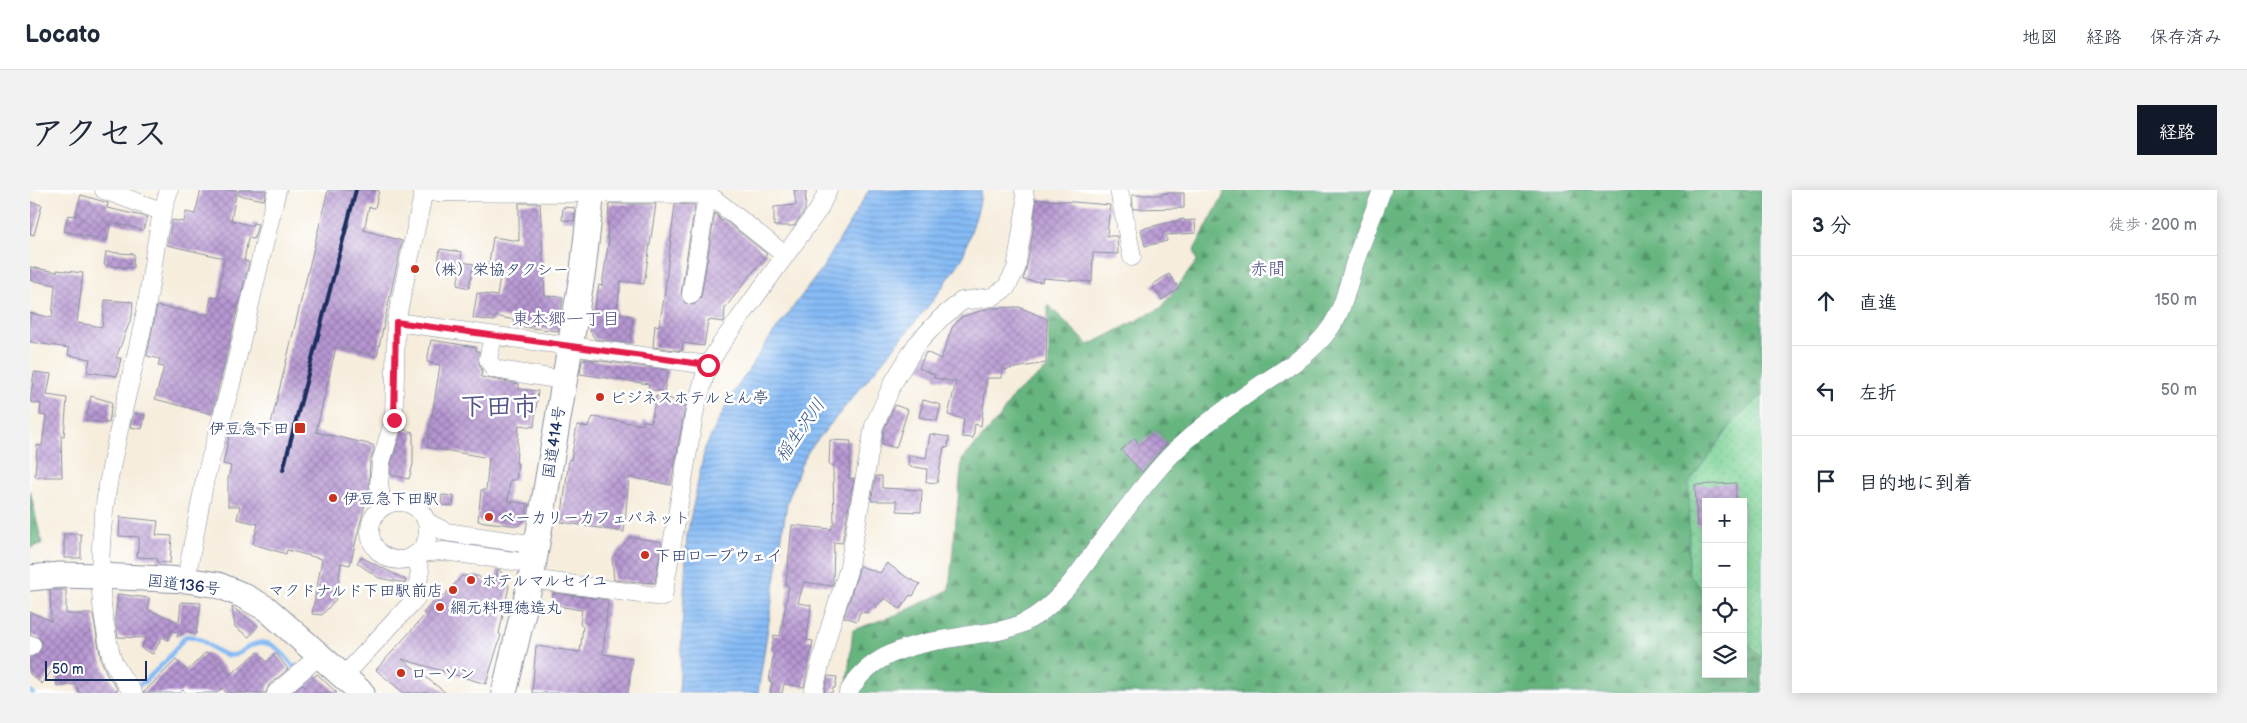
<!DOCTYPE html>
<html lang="ja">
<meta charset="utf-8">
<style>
:root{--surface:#fff;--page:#f2f2f3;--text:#1f2937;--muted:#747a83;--line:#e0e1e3;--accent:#111827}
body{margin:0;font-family:"Balsamiq Sans","Klee One",sans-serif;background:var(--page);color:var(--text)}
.controls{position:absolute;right:15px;bottom:15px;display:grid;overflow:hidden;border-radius:0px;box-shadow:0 2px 12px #0003}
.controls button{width:45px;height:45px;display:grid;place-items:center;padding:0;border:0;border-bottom:1px solid var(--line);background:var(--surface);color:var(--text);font:25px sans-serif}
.scale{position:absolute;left:15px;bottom:12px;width:102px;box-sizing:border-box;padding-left:5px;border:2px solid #1b2f5e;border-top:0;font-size:14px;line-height:18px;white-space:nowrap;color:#1b2f5e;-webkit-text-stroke:4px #fff;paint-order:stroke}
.stop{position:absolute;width:15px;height:15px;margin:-11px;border:4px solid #e11d48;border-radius:50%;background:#fff}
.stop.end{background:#e11d48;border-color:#fff;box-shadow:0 1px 5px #0008}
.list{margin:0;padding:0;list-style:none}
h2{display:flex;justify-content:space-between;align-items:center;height:65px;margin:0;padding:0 20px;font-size:21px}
h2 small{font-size:16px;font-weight:400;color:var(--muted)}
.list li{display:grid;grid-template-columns:32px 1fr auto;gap:15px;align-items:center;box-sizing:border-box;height:90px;padding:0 20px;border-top:1px solid var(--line)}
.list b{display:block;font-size:19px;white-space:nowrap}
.list em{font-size:16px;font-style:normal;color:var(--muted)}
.icon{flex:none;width:28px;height:28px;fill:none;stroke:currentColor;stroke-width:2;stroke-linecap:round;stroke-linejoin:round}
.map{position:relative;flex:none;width:1732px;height:503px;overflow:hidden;border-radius:0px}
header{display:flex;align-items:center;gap:30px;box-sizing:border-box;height:70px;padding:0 25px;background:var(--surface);border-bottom:1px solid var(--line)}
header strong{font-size:24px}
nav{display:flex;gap:28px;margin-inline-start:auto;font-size:18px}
.intro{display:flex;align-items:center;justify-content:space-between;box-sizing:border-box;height:120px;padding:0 30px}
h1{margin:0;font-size:35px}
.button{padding:12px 22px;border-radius:0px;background:var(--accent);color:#fff;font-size:18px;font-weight:700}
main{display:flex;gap:30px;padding:0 30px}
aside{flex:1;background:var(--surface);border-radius:0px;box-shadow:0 2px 12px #0003}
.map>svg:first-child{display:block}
.forest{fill:url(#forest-firs);stroke:#40726e}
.park{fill:url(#park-dots);stroke:#4c817a}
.water{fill:url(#water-rules);stroke:#5075aa}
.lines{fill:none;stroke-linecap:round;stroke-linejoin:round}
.stream{stroke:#86bbf5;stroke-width:4.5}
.building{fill:url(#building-cross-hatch)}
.minor-casing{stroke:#888e9d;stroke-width:19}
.highway-casing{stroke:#888e9d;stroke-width:27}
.minor{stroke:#fff;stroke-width:18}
.highway{stroke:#fff;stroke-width:25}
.rail{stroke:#1b2f5e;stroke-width:4}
.route{stroke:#e11d48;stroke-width:6}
.poi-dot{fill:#c8321e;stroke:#fff;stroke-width:2}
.labels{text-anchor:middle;stroke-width:5;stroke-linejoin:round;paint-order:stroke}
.poi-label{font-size:16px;fill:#1b2f5e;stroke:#fff;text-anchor:start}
.street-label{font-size:16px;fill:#1b2f5e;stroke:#fff}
.neighbourhood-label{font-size:18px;fill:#525387;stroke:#fff}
.water-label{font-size:18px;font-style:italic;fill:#3b598b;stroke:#fff}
.town-label{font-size:26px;font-weight:bold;fill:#525387;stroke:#fff}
</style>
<header>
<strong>Locato</strong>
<nav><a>地図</a><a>経路</a><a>保存済み</a></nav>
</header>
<div class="intro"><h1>アクセス</h1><a class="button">経路</a></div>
<main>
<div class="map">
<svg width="1732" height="503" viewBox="0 0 1732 503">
<defs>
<pattern id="forest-firs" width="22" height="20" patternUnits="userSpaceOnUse" patternTransform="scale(1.25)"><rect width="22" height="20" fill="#66b57f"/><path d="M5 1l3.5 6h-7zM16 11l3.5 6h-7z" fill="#53946b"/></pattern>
<pattern id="park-dots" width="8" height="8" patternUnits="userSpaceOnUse" patternTransform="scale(1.25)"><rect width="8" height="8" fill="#7ed396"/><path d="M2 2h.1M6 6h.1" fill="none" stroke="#6cb584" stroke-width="1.8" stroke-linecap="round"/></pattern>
<pattern id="water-rules" width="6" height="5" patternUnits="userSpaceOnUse" patternTransform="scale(1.25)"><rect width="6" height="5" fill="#86bbf5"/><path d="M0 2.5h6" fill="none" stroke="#6d98ca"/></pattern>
<pattern id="building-cross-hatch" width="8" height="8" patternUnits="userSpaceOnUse" patternTransform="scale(1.25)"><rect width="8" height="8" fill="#b797d2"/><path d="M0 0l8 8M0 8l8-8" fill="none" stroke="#947cae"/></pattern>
</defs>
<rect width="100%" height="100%" fill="#fff"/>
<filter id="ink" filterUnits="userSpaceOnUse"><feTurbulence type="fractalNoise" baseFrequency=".02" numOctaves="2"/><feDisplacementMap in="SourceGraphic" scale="10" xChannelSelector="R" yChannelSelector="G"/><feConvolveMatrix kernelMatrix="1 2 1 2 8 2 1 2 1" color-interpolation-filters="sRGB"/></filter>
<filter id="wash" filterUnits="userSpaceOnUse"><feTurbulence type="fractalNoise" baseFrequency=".0096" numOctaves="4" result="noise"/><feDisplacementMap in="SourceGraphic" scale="20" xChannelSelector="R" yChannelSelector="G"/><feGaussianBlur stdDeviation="1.12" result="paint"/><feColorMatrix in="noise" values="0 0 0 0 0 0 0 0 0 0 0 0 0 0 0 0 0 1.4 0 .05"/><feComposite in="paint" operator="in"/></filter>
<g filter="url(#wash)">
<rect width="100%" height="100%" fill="#f6eddc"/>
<g class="forest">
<polygon points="1196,0 1732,0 1732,205 1705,230 1659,293 1659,384 1676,404 1676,484 1713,484 1713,447 1732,468 1732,503 816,503 823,440 871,423 919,400 932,270 969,228 984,205 1019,177 1018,115 1059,155 1131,118 1167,71 1164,60"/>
<polygon points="0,300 12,354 0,358"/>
</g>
<polygon class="park" points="1732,205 1732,468 1713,447 1713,312 1676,312 1676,404 1659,384 1659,293 1705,230"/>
<polygon class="water" points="839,0 952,0 948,20 932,69 905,108 779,260 771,275 757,313 728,503 649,503 657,345 675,258 700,208 739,149 794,76"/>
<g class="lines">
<g class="stream">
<polyline points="272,487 286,503"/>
<path d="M104 498 114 492 136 471 156 446C175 446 181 462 197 465 204 467 209 463 215 459 239 442 252 462 267 481"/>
<polyline points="0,501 3,503"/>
</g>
</g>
<g id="blocks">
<g class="building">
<polygon points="171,0 207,0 201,30 222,36 223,33 228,34 224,49 218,48 214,71 219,72 182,224 125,209 134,177 128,176 130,169 117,166 127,116 178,125 181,107 188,108 194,68 137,55 142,30 154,32 156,22 165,24"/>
<polygon points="209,0 236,0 234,10 208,5"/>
<polygon points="298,0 349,0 345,18 339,17 334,40 372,51 347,166 306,157 286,242 343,255 344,260 340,271 339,298 320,375 311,373 306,409 292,425 282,424 292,369 257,360 256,364 223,354 228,334 207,329 210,316 198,316 198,289 201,276 193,274 202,233 239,242"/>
<polygon points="764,0 776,0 775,20 764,36 744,36 744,17 766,15"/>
<polygon points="1132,3 1154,3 1154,18 1103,19 1102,5 1132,5"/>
<polygon points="51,5 78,13 77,18 117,27 113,40 81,32 77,51 34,41 38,25 45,26"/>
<polygon points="1006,9 1080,15 1077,46 1087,46 1088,64 1063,63 1062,92 1013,88 1012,92 993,90 996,81 1003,41"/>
<polygon points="0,12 12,15 4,45 0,44"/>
<polygon points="489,13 510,13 515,106 533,107 528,141 484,136 485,130 465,126 464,131 443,128 447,103 467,106 471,81 458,79 463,47 489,51"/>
<polygon points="579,14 626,14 614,94 591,91 586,124 603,126 600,153 565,149 560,141 569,95 572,96 579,49 577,49"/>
<polygon points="645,14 665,15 651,103 655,113 664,115 671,107 685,23 692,32 693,30 697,32 737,64 695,118 694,132 678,130 674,156 653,153 652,161 623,157 625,135 629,136 634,108"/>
<polygon points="533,17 545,18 544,31 532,30"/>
<polygon points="1154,29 1154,31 1165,30 1166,43 1136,45 1137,51 1115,56 1111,39"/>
<polygon points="410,59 432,62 430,76 408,73"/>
<polygon points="76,62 104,64 103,78 74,75"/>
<polygon points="432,72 444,74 439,98 427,95"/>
<polygon points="0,77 27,82 27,80 53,83 47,133 72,137 75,110 103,112 102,126 86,168 91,168 87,186 57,182 60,169 38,165 39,158 0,152 0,123 22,128 25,95 0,90"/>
<polygon points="1139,84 1149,98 1132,110 1122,95"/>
<polygon points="989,117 1017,129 1016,173 973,180 972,188 957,188 951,236 945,234 943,248 932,247 934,229 918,225 926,192 904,188 905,185 889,178 896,162 911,169 922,138 931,127 960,118"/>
<polygon points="401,150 446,157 446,161 449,161 449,174 452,180 451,187 489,194 489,199 508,201 504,237 489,235 486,273 488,273 486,290 480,290 478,311 498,314 495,330 488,336 448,331 451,300 456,300 459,268 397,257 410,175 397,172"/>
<polygon points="555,169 638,180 634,202 618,199 619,194 550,184 552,170"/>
<polygon points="4,182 21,184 17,205 37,208 34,246 31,246 32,287 5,287 7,255 12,256 16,226 10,225 11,214 0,212"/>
<polygon points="61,206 82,212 79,233 56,231"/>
<polygon points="626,206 656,212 641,295 599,287 594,342 531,332 539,269 541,270 547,235 558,237 563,227 613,235 613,231 621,232"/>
<polygon points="893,210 911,215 907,231 889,227"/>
<polygon points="865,215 878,220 866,258 852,254 854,239"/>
<polygon points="104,223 115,225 112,239 100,237"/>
<polygon points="372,239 383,242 383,274 379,289 361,285 361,274"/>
<polygon points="1125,241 1137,254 1112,282 1091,260 1105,248 1109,255"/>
<polygon points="900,244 919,247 918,258 914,257 907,293 896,292 897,279 878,276 879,265 896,268"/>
<polygon points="800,250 821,251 819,289 824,288 812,353 804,352 803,393 802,396 774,392 768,413 781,415 777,450 783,451 774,497 754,494 752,503 740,503 742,492 739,491 744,462 741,461 744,445 750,446 759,396 756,395 762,335 802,339 802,335 804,335 803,275 799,275"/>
<polygon points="846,286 852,286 852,298 892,300 891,322 867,321 867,311 841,311"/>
<polygon points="1706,293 1706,312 1676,312 1676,336 1667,336 1665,295"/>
<polygon points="412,305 424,306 423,316 411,315"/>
<polygon points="90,327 128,331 126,345 142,346 140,373 127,372 127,368 107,367 109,347 89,346"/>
<rect x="34" y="344" width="17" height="24"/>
<polygon points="601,347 632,352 625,393 584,390 582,368"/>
<polygon points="331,367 376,390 375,393 349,388 327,373"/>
<polygon points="857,373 876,387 890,394 883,406 880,405 870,419 855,408 840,423 830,422 827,431 814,427 830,376 850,383"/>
<polygon points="468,379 470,380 479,396 469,444 471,445 456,494 372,469 416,503 374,503 346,480 395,425 393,423 411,404 413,407 432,386 448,386 464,398"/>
<polygon points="20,400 36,400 36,424 63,424 71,470 79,489 80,488 88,500 81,503 49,503 46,494 27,497 26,475 12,494 0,484 0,470 10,463 12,457 10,448 0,445 0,422 21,431"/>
<polygon points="523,403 578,410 573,464 602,468 598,503 502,503 506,456 550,462 553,437 550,434 552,420 521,415"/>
<polygon points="88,404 119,408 118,420 149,432 151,412 171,413 166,444 156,441 147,447 148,442 142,441 138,450 132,447 123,464 111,458 116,448 88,447 85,428"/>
<polygon points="202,417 228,436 219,447 205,437"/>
<polygon points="228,462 237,472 246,463 258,479 239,495 236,503 197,503 192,498 187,503 156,503 153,500 150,503 113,503 146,470 157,481 175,463 179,463 201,484"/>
<polygon points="287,484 307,503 262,503 272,494 275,497"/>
<polygon points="798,486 807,487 805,498 803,498 802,503 794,503"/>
</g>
</g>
</g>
<g filter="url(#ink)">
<use href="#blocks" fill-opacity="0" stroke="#888e9d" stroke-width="1"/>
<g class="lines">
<g class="minor-casing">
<g id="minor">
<polyline points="74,0 131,21"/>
<polyline points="1089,0 1102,67"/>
<polyline points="394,2 678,4 755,65"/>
<polyline points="661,105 678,0"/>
<polyline points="366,132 678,175"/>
<polyline points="463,147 458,169 464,179 533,190"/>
<circle cx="369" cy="341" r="29"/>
<polyline points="353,317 349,295 351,272 364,230 366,132 394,0"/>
<polyline points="388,363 414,361 491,372 504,366 493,353 416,342 397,332"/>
<polyline points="501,389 633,407 665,220 678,175 691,154 789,19 798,0"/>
<polyline points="156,390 175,289 201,194 247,0"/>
<polyline points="0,457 2,455"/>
<polyline points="313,487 386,408 390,380 384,365"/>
<path d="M103 503C96 493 88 482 83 471 78 458 77 444 74 430 59 331 93 230 113 134 123 89 124 44 139 0"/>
<polyline points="246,503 289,466"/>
<polyline points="783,503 800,437 818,381 844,236 863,193 886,155 911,128 932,111 962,107 976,98 986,79 996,14 994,0"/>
<path d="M818 503C843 456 899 452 947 444 963 442 980 440 995 432 1029 415 1050 381 1072 351 1094 322 1115 292 1140 266 1166 239 1204 213 1235 192 1258 177 1282 163 1298 141 1315 119 1318 91 1327 66 1335 44 1344 22 1352 0"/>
</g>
</g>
<g class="highway-casing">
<g id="highway">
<polyline points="0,388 30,385 69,386 156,390 188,395 212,405 237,419 332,503"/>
<polyline points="474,503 501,389 553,80 562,0"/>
</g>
</g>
<use href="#minor" class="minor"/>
<use href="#highway" class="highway"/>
<polyline class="rail" points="253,280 326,0"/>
</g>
</g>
<g class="lines" filter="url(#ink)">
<polyline class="route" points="364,230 366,132 678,175"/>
</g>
<g class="poi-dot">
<circle cx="385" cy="79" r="5"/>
<circle cx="570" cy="207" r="5"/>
<rect x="264" y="232" width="12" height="12" rx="2.5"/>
<circle cx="303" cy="308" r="5"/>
<circle cx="459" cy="327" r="5"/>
<circle cx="615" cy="365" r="5"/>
<circle cx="441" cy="390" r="5"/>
<circle cx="423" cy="400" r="5"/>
<circle cx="410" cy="417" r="5"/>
<circle cx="371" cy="483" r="5"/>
</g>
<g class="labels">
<g class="poi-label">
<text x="395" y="85">（株）栄協タクシー</text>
<text x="580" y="213">ビジネスホテルとん亭</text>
<text x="259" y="244" text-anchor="end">伊豆急下田</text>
<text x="313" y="314">伊豆急下田駅</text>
<text x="469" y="333">ベーカリーカフェパネット</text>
<text x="625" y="371">下田ロープウェイ</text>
<text x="451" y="396">ホテルマルセイユ</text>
<text x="413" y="406" text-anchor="end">マクドナルド下田駅前店</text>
<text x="420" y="423">網元料理徳造丸</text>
<text x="381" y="489">ローソン</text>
</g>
<g class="street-label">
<text transform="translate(523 252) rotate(-81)" y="6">国道414号</text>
<text transform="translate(154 394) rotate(7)" y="6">国道136号</text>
</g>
<g class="neighbourhood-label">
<text x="1238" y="85">赤間</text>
<text x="536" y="135">東本郷一丁目</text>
</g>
<g class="water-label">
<text transform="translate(770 240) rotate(-55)" y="6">稲生沢川</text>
</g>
<g class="town-label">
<text x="469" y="225">下田市</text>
</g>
</g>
</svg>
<div class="controls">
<button>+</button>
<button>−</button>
<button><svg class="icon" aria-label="locate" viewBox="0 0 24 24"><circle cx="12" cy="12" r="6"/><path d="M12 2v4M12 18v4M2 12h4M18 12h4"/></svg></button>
<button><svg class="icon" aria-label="layers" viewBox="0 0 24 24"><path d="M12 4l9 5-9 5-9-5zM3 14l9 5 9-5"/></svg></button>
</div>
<div class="scale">50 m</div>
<div class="stop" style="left:678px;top:175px"></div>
<div class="stop end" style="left:364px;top:230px"></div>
</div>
<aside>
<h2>3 分<small>徒歩 · 200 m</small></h2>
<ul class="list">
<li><svg class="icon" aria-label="ahead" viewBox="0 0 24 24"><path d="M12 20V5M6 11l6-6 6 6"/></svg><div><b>直進</b></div><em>150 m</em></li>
<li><svg class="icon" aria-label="left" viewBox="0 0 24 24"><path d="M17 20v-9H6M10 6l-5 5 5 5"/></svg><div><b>左折</b></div><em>50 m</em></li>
<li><svg class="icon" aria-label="arrive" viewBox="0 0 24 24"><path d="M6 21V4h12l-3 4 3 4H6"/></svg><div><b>目的地に到着</b></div></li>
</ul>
</aside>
</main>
